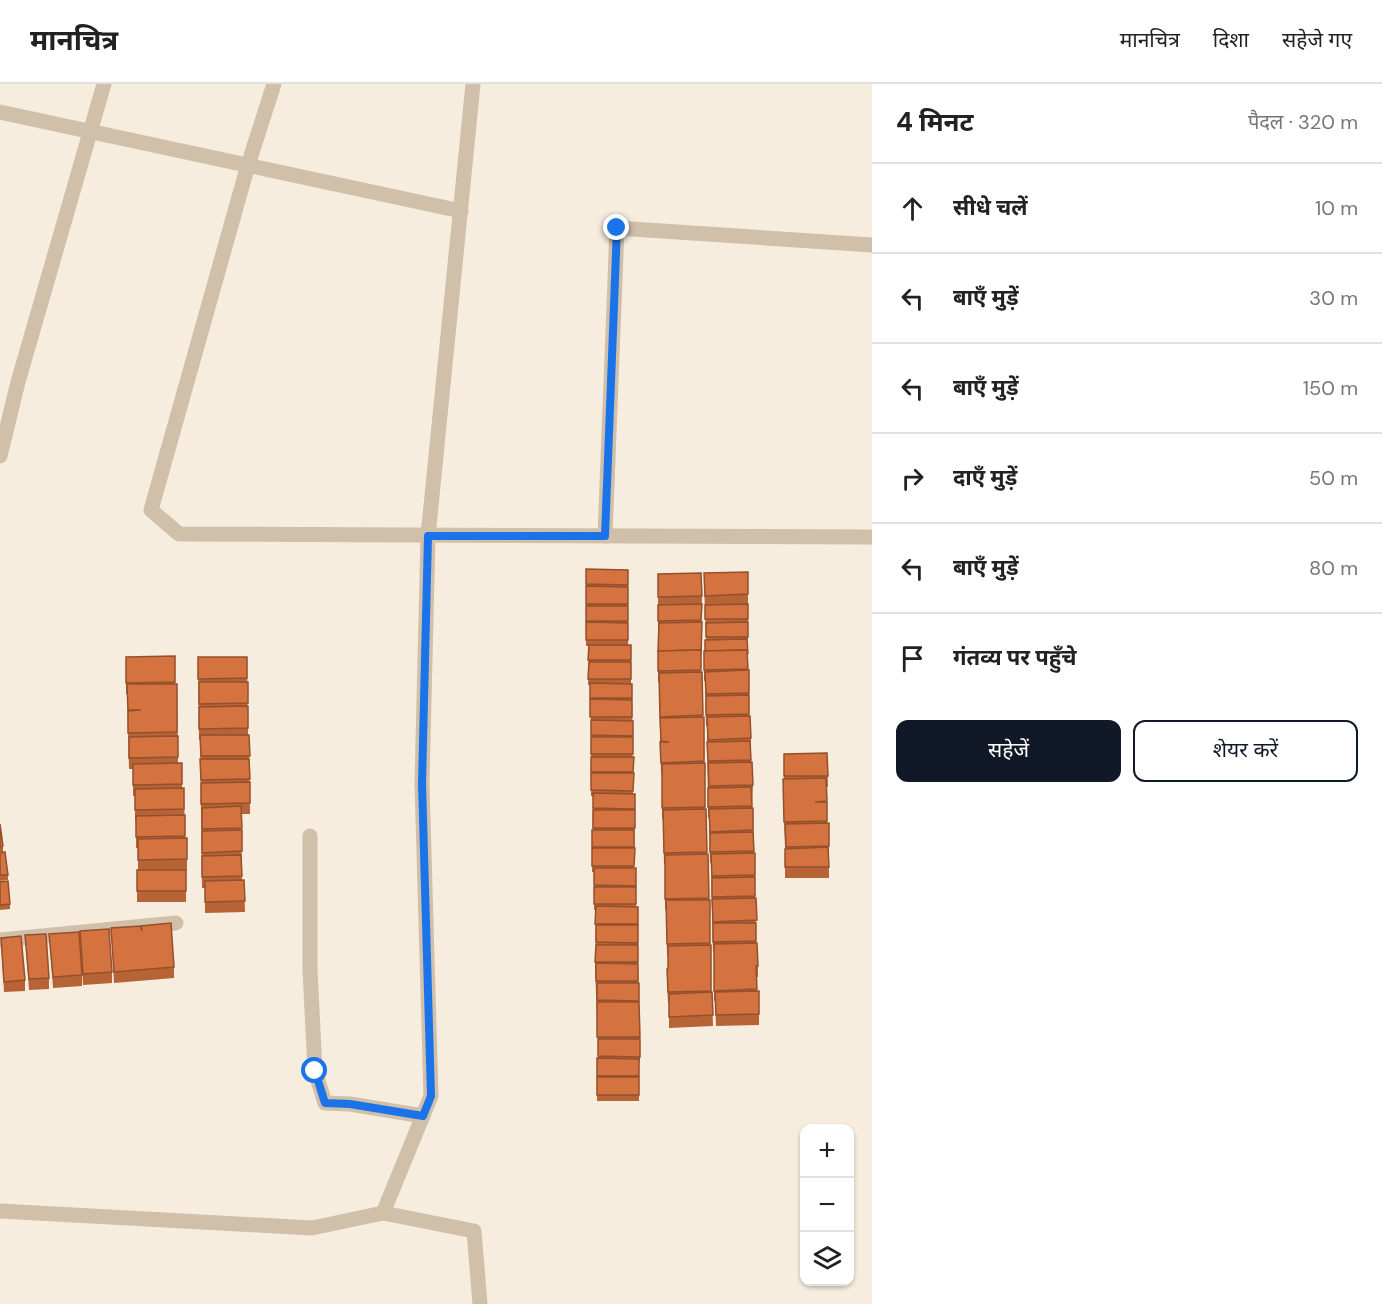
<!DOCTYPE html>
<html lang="hi">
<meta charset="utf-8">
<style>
:root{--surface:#fff;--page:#f2f2f2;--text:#222;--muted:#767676;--line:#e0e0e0;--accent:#111827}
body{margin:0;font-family:"DM Sans","Noto Sans Devanagari",sans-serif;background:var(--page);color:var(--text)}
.controls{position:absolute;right:18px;bottom:18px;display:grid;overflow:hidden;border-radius:12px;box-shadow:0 2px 4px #0004}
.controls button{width:54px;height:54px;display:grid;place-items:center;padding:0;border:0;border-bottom:2px solid var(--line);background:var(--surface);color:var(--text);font:30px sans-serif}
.stop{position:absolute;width:18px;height:18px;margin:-14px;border:4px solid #1a73e8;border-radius:50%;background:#fff}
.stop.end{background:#1a73e8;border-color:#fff;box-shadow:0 2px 6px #0008}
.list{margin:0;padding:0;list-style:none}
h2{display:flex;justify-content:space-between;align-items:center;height:78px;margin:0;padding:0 24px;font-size:26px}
h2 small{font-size:20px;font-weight:400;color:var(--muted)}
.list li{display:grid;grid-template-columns:39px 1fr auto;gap:18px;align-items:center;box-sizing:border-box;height:90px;padding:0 24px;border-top:2px solid var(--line)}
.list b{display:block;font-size:22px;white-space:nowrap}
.list em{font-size:20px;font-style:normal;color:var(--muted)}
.actions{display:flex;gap:12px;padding:18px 24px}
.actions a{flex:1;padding:14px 0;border:2px solid var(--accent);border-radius:12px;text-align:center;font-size:21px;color:var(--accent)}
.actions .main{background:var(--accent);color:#fff}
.icon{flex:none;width:33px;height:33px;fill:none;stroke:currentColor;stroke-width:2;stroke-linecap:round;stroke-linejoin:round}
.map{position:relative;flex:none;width:872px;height:1220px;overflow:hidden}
header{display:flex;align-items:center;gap:36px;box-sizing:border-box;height:84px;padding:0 30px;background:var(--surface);border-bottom:2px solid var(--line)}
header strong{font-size:28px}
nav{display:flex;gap:33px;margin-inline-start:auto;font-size:21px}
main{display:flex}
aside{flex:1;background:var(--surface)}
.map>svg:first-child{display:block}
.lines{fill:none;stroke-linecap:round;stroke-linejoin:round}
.minor{stroke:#d0bfa9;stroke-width:15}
.wall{fill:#b66336}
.building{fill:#d4733f;stroke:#94502c;stroke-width:1.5}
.route{stroke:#1a73e8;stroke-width:8}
</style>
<header>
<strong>मानचित्र</strong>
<nav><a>मानचित्र</a><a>दिशा</a><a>सहेजे गए</a></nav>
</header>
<main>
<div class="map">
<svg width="872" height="1220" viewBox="0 0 872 1220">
<rect width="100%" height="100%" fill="#f6eddf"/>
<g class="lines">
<g class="minor">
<polyline points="274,0 248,81 151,426 179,450 872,453"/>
<polyline points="0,28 461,127"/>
<polyline points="0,372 18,298 104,0"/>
<polyline points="605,452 617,144 872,161"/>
<polyline points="310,752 310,886 315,987 325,1019 350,1020 423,1032"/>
<polyline points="0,856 176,839"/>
<polyline points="0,1127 312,1144 383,1129 431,1012 422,699 428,452 473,0"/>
<polyline points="383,1129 474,1147 480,1220"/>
</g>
</g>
<g class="wall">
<polygon points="586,485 628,486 628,561 631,561 631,599 632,600 633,710 635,710 634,784 636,784 636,823 638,823 638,880 640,955 640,978 639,978 639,1017 597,1017 597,974 598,974 598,959 595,884 596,826 594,826 594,788 592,788 593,712 591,712 591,638 590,601 588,601 589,562 586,562"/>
<polygon points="748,488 748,558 747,558 748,586 749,586 749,632 751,654 751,678 753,701 752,724 753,724 754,769 755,769 755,814 756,814 756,859 758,882 758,893 757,893 757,907 759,907 759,941 716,942 715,917 714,917 714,869 713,869 711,779 710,779 709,734 708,734 707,642 706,642 705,597 704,597 704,567 705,567 706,555 704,500"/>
<polygon points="658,490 702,512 701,588 702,588 703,633 704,633 705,725 706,725 707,770 708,770 709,816 710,816 710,861 711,861 711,908 712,908 713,942 669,944 669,919 668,919 667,896 668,885 668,871 667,871 666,826 665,826 665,780 664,780 663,735 662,735 662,690 661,690 659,598 658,598"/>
<polygon points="175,572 175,600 177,600 178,679 182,679 182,704 184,704 185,754 187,754 187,786 186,786 186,818 137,818 137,786 138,786 138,764 136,764 136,737 135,737 135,712 133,712 133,685 129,685 127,610 126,610 126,573"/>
<polygon points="198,573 247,573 248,651 249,651 250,730 241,730 242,796 244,796 245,828 205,829 205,804 202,804 200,656 199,656"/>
<polygon points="827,669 828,703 827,703 827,739 829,739 829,794 785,794 785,765 783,695 784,695 784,670"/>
<polygon points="0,740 3,762 3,768 0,768"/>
<polygon points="0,769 8,791 8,796 0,797"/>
<polygon points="0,798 10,820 10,825 0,826"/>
<polygon points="111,844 141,846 174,883 174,894 114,899"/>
<polygon points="80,847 112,888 112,899 83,901"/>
<polygon points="49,850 82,891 82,902 53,904"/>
<polygon points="25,851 49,894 49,905 29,906"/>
<polygon points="1,854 25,896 25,907 4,908"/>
</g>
<g class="building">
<polygon points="586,485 628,486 628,501 586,500"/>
<polygon points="748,488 748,510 705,512 704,489"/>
<polygon points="701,489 702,512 658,513 658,490"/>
<polygon points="586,502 628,503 628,520 586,520"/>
<polygon points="702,520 701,536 658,537 658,521"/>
<polygon points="748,520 748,535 705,535 705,521"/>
<rect x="586" y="522" width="42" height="15"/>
<polygon points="586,538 628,539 628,556 586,556"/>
<polygon points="702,538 701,570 701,566 658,567 659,539"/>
<polygon points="748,538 748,553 706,553 706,539"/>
<polygon points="747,555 748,570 747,566 705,567 705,556"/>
<polygon points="589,561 631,561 631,576 588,576"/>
<polygon points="701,566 701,586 658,587 658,567"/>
<polygon points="747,566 748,585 704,586 704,567"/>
<polygon points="175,572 175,598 126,599 126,573"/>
<polygon points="198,573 247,573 247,594 198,595"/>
<polygon points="589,578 631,578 631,595 588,595"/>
<polygon points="749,586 749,609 706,610 705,588"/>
<polygon points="702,588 703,631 660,633 659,589"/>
<polygon points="199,598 248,598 248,619 199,620"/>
<polygon points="590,599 632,600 632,614 590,614"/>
<polygon points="127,600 177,600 177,648 128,649 128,627 141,626 128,626"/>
<polygon points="749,611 749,630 706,631 706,612"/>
<polygon points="590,615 632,616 632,633 590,633"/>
<polygon points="248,622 248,644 199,645 199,623"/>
<polygon points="750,632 751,654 708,656 707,633"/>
<polygon points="704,633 704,677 661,679 660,658 669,658 661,657 660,634"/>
<polygon points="591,636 633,637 633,652 591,651"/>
<polygon points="200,651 249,651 250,672 201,672"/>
<polygon points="178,652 178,673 129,674 129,653"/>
<rect x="591" y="653" width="42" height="17"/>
<polygon points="750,657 751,676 708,677 707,658"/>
<polygon points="827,669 828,692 784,692 784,670"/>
<polygon points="591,673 634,673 633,688 591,688"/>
<polygon points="200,675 249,675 250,695 201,696"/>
<polygon points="752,678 753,701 709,702 708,679"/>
<polygon points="182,679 182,700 133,701 133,680"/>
<polygon points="705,679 705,723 662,724 662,680"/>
<polygon points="591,689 634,689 633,707 591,706"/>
<polygon points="826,694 827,717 815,718 827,718 827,737 784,738 783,695"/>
<polygon points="250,698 250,719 201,720 201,699"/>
<polygon points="751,703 752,722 708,723 708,704"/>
<polygon points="184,704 184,725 135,726 135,705"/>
<polygon points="593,709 635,710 635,725 593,724"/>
<polygon points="241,722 242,744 202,745 202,724"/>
<polygon points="753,724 753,746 710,748 709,725"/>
<polygon points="706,725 707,768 664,769 663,726"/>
<rect x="593" y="726" width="42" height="18"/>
<polygon points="185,731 185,752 136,753 136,732"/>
<polygon points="829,739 829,762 786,763 785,740"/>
<polygon points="0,740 3,762 0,763"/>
<polygon points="242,746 242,767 202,769 202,747"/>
<rect x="592" y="746" width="42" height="17"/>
<polygon points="753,748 754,767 710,768 710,749"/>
<polygon points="187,754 187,775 138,776 138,755"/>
<polygon points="828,763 829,783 785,783 785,765"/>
<polygon points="592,764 635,764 634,782 592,782"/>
<polygon points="5,768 8,791 0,791 0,769"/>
<polygon points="755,769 755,791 712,792 711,770"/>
<polygon points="708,770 709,814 665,815 665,771"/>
<polygon points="241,771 242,792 202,793 202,772"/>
<polygon points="594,784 636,784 636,802 594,801"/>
<rect x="137" y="786" width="49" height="21"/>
<polygon points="755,793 755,812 712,813 712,794"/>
<polygon points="244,796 245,817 205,818 205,797"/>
<polygon points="8,797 10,820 0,821 0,798"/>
<rect x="594" y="803" width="42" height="17"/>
<polygon points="756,814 757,836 713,838 712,815"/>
<polygon points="666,816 710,816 710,859 667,860"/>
<polygon points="596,822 638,823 638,840 595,840"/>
<polygon points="171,839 174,883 114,888 111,844 140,842 142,847 141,842"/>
<polygon points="713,839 756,839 756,857 713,858"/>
<polygon points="596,841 638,841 638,859 596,858"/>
<polygon points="109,845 112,888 83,890 80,847"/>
<polygon points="79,848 82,891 53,893 49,850"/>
<polygon points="46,850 49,894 29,895 25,851"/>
<polygon points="21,852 25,896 4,898 1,854"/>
<polygon points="757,859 758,882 756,882 757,905 714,907 714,860"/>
<polygon points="596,861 638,861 638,878 595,878"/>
<polygon points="711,861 711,907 668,908 667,885 668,885 668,862"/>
<polygon points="596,879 638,880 638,897 596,897"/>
<polygon points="597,899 639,899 639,917 597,916"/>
<polygon points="759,907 759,930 716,931 715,908"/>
<polygon points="712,908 713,931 669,933 669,910"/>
<polygon points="597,918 639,918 640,953 597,953"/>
<polygon points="598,955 640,955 640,973 598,972"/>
<polygon points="597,974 639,975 639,992 597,992"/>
<rect x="597" y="993" width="42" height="18"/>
</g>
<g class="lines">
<polyline class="route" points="315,987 325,1019 350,1020 423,1032 431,1012 422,699 428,452 605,452 617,144"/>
</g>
</svg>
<div class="controls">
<button>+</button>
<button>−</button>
<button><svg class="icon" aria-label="layers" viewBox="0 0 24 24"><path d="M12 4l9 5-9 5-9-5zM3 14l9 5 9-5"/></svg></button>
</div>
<div class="stop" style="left:315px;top:987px"></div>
<div class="stop end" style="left:617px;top:144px"></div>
</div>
<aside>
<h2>4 मिनट<small>पैदल · 320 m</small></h2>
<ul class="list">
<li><svg class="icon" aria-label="ahead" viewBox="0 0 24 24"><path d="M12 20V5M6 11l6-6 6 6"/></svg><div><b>सीधे चलें</b></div><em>10 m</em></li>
<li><svg class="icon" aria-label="left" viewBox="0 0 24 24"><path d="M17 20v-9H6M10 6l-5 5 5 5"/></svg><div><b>बाएँ मुड़ें</b></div><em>30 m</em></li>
<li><svg class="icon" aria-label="left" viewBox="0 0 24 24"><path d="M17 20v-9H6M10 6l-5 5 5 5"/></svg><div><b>बाएँ मुड़ें</b></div><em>150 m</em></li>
<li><svg class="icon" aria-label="right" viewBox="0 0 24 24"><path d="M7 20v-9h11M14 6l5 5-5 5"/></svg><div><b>दाएँ मुड़ें</b></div><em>50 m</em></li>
<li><svg class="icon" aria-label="left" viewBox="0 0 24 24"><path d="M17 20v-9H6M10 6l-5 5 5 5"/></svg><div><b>बाएँ मुड़ें</b></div><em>80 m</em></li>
<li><svg class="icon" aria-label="arrive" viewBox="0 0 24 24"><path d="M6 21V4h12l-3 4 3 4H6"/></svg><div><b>गंतव्य पर पहुँचे</b></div></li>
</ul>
<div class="actions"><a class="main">सहेजें</a><a>शेयर करें</a></div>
</aside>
</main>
